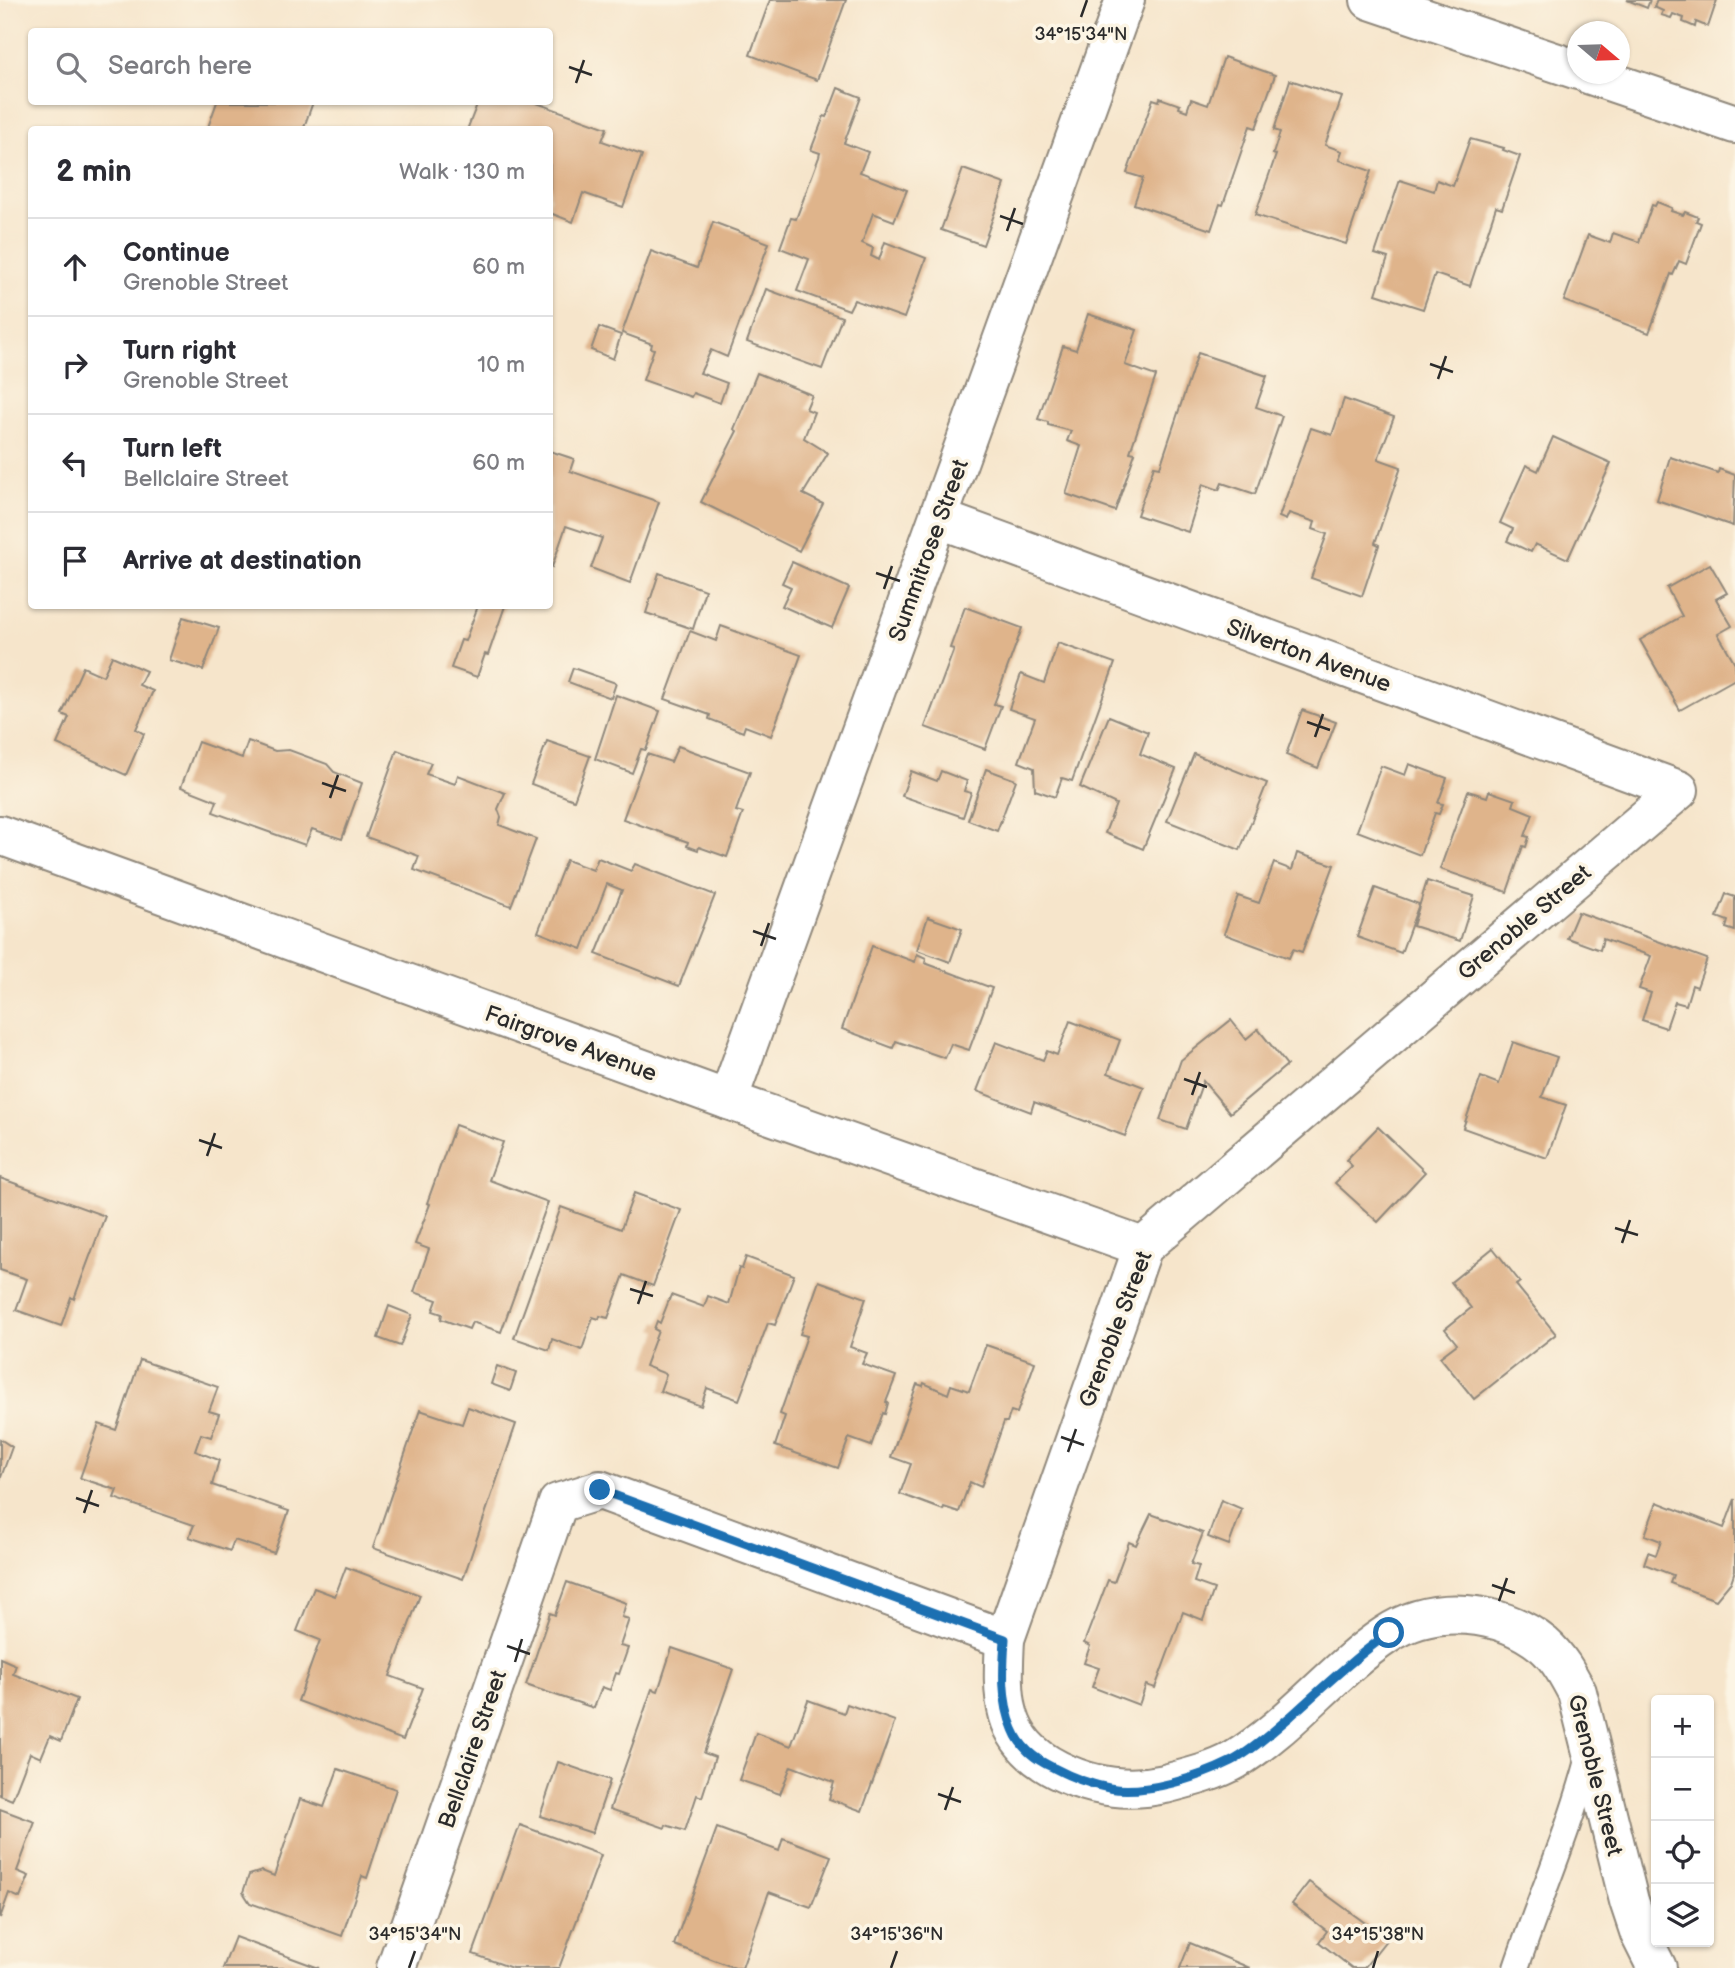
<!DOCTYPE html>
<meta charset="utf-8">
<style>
:root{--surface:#fff;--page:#f7f7f7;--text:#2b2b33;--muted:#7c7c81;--line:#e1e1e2}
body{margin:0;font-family:"Balsamiq Sans",sans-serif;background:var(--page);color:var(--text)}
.controls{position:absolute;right:21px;bottom:21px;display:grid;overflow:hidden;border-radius:7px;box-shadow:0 2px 5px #0004}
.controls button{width:63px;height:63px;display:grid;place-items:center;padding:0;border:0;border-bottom:2px solid var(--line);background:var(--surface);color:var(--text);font:35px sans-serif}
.compass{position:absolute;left:1567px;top:21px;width:63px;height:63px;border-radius:50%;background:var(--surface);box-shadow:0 2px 5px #0004;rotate:109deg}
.stop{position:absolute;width:21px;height:21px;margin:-16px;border:5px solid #1f6fb2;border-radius:50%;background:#fff}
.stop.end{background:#1f6fb2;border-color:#fff;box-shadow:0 2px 7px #0008}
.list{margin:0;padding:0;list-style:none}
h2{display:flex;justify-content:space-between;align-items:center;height:91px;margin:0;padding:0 28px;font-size:30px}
h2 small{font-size:23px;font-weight:400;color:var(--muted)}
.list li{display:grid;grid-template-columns:46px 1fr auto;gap:21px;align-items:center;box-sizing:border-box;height:98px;padding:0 28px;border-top:2px solid var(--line)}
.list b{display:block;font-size:26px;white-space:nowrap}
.list p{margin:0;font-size:23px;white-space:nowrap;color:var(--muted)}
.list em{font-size:23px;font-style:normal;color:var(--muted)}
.icon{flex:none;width:38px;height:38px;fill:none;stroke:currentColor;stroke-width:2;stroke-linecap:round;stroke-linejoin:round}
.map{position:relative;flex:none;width:1735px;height:1968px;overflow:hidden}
.search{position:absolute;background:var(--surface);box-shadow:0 2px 5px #0004;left:28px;top:28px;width:525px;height:77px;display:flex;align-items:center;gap:18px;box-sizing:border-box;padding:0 24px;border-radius:7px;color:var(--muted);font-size:26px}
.panel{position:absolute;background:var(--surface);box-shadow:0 2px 5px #0004;left:28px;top:126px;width:525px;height:483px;border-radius:7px}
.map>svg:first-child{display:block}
.building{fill:#dfb48b}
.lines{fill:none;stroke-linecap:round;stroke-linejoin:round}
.service-casing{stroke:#90887b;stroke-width:28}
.minor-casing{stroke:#90887b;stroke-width:42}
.service{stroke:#fff;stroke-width:24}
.minor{stroke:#fff;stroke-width:38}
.route{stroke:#1f6fb2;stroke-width:9}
.ticks{fill:none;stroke:#2b2b2b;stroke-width:2.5}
.labels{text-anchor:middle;stroke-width:7;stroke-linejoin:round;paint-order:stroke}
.street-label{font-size:23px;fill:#2b2b2b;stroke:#fcf5e5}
.ticks-label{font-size:18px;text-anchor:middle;fill:#2b2b2b;stroke:#fcf5e5;stroke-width:7;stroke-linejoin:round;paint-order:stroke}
</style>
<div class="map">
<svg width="1735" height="1968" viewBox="0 0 1735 1968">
<rect width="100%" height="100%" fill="#fcf5e5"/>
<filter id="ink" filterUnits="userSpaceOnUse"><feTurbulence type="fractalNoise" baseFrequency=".0143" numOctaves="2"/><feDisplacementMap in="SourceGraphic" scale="14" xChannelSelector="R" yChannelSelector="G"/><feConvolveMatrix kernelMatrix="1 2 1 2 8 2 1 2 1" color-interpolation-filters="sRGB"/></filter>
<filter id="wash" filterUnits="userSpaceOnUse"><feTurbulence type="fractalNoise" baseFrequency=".00686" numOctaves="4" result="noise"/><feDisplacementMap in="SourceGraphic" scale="28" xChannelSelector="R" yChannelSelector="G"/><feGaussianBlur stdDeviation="1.57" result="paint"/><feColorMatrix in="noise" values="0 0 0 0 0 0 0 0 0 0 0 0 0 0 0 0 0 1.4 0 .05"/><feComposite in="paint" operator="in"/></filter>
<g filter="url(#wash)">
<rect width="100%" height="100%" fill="#f6e5cb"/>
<g id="blocks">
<g class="building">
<polygon points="770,0 846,0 817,80 750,55"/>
<polygon points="1627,0 1650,0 1647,8"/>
<polygon points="1657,0 1717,0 1708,27 1696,22 1695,27 1683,22 1684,18 1673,14 1671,18 1661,15 1663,11 1654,7"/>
<polygon points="1224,57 1275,75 1256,128 1250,126 1223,205 1220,204 1211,230 1134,204 1143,178 1127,173 1153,99 1159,101 1160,98 1180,105 1179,108 1187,111 1191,99 1208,105"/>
<polygon points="1290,80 1342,97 1325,145 1342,151 1339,160 1371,171 1346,244 1255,215 1276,155 1273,154 1280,132 1274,130"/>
<polygon points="838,88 861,97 844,143 868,152 860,172 907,190 894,221 873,213 862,243 873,248 871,256 879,260 885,242 926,258 904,318 854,300 849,310 797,291 809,259 780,248 791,218 796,219 819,157 820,153 811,150 824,116 827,117"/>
<polygon points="217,102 313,102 303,130 207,130"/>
<polygon points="478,102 534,102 607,128 602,141 642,155 623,207 583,193 573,222 550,213 550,130 467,130"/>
<polygon points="1470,139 1504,148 1503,150 1520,156 1502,209 1496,207 1470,286 1435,274 1423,309 1376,294 1388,258 1375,254 1400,180 1434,191 1437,180 1453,186"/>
<polygon points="963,169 1005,184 983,245 941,230"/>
<polygon points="1657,202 1672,208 1671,211 1683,215 1685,212 1698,217 1696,221 1701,223 1686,264 1679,261 1673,275 1671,274 1649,333 1564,301 1588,235 1610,243 1613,233 1639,242 1652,205 1655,206"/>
<polygon points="713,222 769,243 727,357 711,350 700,373 727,383 720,403 693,393 691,397 643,380 654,349 651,348 652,344 622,333 651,251 697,268"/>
<polygon points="766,289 842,317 822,369 747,342"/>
<polygon points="1088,314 1137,330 1125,365 1156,376 1130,452 1135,453 1115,511 1066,494 1081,446 1067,441 1071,431 1048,425 1048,422 1038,419 1063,346 1076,350"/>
<polygon points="599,327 621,335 613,359 591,350"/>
<polygon points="1198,353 1267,376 1256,407 1282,416 1255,494 1222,483 1219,490 1203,484 1188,532 1137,515 1154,466 1160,467"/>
<polygon points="757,373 812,395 806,409 814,412 804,438 828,453 803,494 823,504 799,551 701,502 737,431 734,429"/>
<polygon points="1344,399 1394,417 1378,459 1401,467 1375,543 1379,545 1362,596 1311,578 1327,534 1313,529 1315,522 1289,513 1286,520 1279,517 1311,428 1332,435"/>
<polygon points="1553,437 1611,463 1568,559 1535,544 1531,552 1507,541 1513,529 1500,523 1526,465 1538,471"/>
<polygon points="550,451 574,459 570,471 659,502 630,583 591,568 602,538 566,526 552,567 550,566"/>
<polygon points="1670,457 1718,473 1719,469 1735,475 1733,526 1657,500"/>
<polygon points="792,562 849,588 832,628 782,606 791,587 782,583"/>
<polygon points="1710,564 1727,593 1716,599 1732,626 1718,634 1735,663 1735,679 1680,710 1640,640 1682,616 1667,588"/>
<polygon points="659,573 705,590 693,629 646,613"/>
<polygon points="478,606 505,606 488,655 485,654 477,677 451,668 461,640 465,641"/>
<polygon points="965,607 1022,628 994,704 1001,706 985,749 925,727 954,649 950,648"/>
<polygon points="183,617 219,628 203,670 169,660"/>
<polygon points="721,626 801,655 771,736 745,726 743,732 709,719 710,715 665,699 690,631 716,641"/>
<polygon points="1058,643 1115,663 1072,781 1062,778 1055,797 1035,790 1034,768 1019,762 1035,718 1009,709 1021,674 1044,683"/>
<polygon points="112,656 146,671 139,685 153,691 136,729 144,734 126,775 57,744 69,717 62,714 83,667 103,676"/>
<polygon points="573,668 616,683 611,698 568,682"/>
<polygon points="616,695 660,711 646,750 641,749 632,773 595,759"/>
<polygon points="1302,710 1336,722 1318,768 1286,755"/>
<polygon points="1109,716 1148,732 1140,754 1176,769 1143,849 1105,833 1116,804 1080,787"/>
<polygon points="248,741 275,751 289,750 327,764 334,772 362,783 342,839 312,829 305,845 213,812 217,801 181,787 198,742 242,758"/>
<polygon points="547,741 590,756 574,800 531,784"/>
<polygon points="678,746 750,772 736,811 743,813 727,857 699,847 698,850 687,846 688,842 623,819 647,754 671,762"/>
<polygon points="397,750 431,763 426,774 455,784 458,775 505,793 498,809 501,817 499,825 536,839 511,906 414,870 419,856 366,837"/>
<polygon points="1194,754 1267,783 1240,850 1167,821"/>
<polygon points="1409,764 1447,778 1438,803 1443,804 1439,814 1435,813 1420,855 1357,831 1381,766 1405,775"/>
<polygon points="986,769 1016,780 997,831 968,820"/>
<polygon points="911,771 937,781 941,771 967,781 964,791 971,793 963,817 902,796"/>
<polygon points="1468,791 1487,797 1489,791 1515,800 1513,806 1533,814 1525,836 1529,837 1526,847 1523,846 1507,892 1440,869"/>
<polygon points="1297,853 1334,865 1302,952 1293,949 1289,958 1224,934 1238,896 1259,903 1274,863 1292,870"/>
<polygon points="598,858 631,871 635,864 715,895 679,986 596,954 622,890 607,884 582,949 538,932 566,860 593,870"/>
<polygon points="1427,881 1474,896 1460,941 1413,926"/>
<polygon points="1375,888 1419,904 1401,953 1357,937"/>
<polygon points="1726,894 1735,897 1735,931 1726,928 1728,921 1717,917"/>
<polygon points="1578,912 1707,959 1697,987 1692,985 1686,1005 1675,1002 1666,1028 1642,1020 1651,993 1639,989 1651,956 1603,939 1600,950 1567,938"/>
<polygon points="928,917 962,929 950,962 917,950"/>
<polygon points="872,946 915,962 917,954 926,958 925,963 992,988 969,1050 951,1044 945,1058 896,1041 893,1048 842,1029"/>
<polygon points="1231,1020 1246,1039 1258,1029 1287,1065 1230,1113 1203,1081 1186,1129 1160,1120 1181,1060"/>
<polygon points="1070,1021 1120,1040 1108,1073 1144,1087 1125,1136 1034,1102 1031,1112 977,1091 996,1042 1043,1060 1047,1051 1057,1055"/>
<polygon points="1513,1042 1557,1057 1542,1097 1566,1105 1547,1158 1463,1128 1481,1077 1499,1084"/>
<polygon points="455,1125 503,1142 489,1180 548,1202 501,1332 472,1322 469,1329 441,1319 442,1314 433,1311 437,1300 414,1292 429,1249 415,1244 430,1204 427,1203"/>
<polygon points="1378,1127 1425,1172 1378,1222 1335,1183 1352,1166 1346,1160"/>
<polygon points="0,1178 105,1216 74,1299 71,1297 61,1326 16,1310 27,1279 0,1270"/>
<polygon points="634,1193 681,1210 653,1286 624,1275 608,1318 600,1316 599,1319 593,1317 582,1350 552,1339 549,1350 514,1338 561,1207 621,1229"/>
<polygon points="1493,1248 1520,1282 1516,1285 1556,1334 1474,1399 1440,1357 1457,1344 1445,1329 1471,1308 1451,1282"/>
<polygon points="746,1257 794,1275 775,1325 768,1323 739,1400 707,1388 701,1406 660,1391 666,1374 645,1366 658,1331 654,1329 657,1321 660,1323 671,1295 704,1307 708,1296 729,1304 739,1268 742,1269"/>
<polygon points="819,1281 866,1298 850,1347 867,1353 862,1364 896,1376 886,1402 888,1403 885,1414 883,1413 871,1446 849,1438 838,1468 775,1446 785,1416 780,1414 807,1336 800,1334"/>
<polygon points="389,1306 412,1315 400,1346 378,1338"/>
<polygon points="986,1345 1035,1362 1017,1413 1011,1411 1007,1422 1004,1422 981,1487 970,1482 959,1512 944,1507 943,1510 900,1494 911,1464 891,1457 917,1384 923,1386 924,1383 948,1394 951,1385 969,1391"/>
<polygon points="140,1360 218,1387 209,1411 219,1414 211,1437 201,1434 195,1451 219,1460 212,1485 289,1511 274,1553 234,1540 230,1551 189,1537 194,1525 114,1498 117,1490 80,1478 99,1424 116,1430"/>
<polygon points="497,1366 516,1373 510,1391 491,1384"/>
<polygon points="468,1407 516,1424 463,1579 373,1548 420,1410 462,1424"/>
<polygon points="0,1439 12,1447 0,1480"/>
<polygon points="1735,1499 1735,1570 1731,1582 1716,1600 1670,1583 1673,1575 1644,1564 1648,1552 1656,1555 1661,1541 1645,1535 1657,1502 1724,1528"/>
<polygon points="1221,1500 1242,1509 1229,1545 1208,1537"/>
<polygon points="1151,1514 1203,1533 1191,1564 1199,1566 1194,1582 1214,1589 1203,1620 1183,1612 1155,1688 1146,1685 1139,1705 1092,1687 1099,1668 1084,1663 1090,1646 1084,1643 1108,1580 1114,1582 1129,1542 1136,1545"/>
<polygon points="346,1567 420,1595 390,1676 423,1688 403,1740 298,1701 320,1640 297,1631 314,1588 335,1596"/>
<polygon points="567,1582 626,1603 622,1617 629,1619 620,1646 628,1648 619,1674 616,1673 610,1690 602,1687 594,1708 526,1685 550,1613 555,1615"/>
<polygon points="672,1648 733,1669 704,1753 715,1757 702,1797 697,1795 685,1831 666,1825 665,1828 610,1809 652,1689 658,1691"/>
<polygon points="0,1658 16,1665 13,1674 77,1699 61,1741 50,1736 41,1758 30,1753 12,1800 0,1795"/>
<polygon points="808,1700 844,1713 847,1704 895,1721 862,1811 829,1799 834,1782 791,1766 780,1794 739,1780 756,1733 791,1746"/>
<polygon points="558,1762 610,1780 592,1833 540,1816"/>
<polygon points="338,1769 396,1789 367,1878 362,1876 342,1936 250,1903 243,1892 249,1875 262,1871 274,1876 300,1799 324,1807"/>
<polygon points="0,1809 35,1822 17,1871 29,1876 20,1898 9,1893 0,1918"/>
<polygon points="520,1825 601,1855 559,1968 512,1968 473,1954"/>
<polygon points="717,1828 779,1851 783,1838 831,1856 811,1907 769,1892 742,1968 735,1968 674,1945"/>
<polygon points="1309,1882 1387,1939 1364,1968 1352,1968 1319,1942 1327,1931 1292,1904"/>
<polygon points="235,1937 319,1968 223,1968"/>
<polygon points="1190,1943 1250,1968 1180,1968"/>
</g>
</g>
</g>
<g filter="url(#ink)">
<use href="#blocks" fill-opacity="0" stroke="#90887b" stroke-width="2"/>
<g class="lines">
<g class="service-casing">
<path id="service" d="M1516 1968C1540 1897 1570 1829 1589 1757"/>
</g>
<g class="minor-casing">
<g id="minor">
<polyline points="1370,0 1578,70"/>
<polyline points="1588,74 1735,124"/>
<path d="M940 519 1679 790 1143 1247 1005 1639C1002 1697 1000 1741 1058 1770 1092 1787 1128 1792 1165 1784 1188 1778 1214 1772 1235 1760 1291 1726 1332 1671 1386 1635 1433 1603 1501 1610 1544 1645 1559 1658 1568 1675 1577 1692L1629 1901 1640 1934 1657 1968"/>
<polyline points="0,835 728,1100 1143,1247"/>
<polyline points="728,1100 1125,0"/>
<polyline points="396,1968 558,1503 600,1490 1005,1639"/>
</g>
</g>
<use href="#service" class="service"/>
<use href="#minor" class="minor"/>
</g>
</g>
<g class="lines" filter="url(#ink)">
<path class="route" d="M600 1490 1005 1639C1003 1669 1001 1701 1013 1729 1020 1747 1036 1760 1054 1768 1071 1777 1089 1784 1109 1788 1145 1795 1200 1777 1232 1761 1253 1750 1273 1731 1291 1716 1323 1687 1354 1658 1389 1633"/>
</g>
<path class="ticks" d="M1081 17 1087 0M569 67 592 75M576 83 584 60M1000 216 1023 224M1007 231 1015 208M1430 364 1453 372M1438 379 1446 356M876 573 900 581M884 589 892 566M1307 722 1330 730M1315 737 1323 714M322 783 346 791M330 798 338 775M753 931 776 939M761 946 769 923M1184 1079 1207 1087M1192 1095 1200 1072M199 1140 222 1148M207 1156 215 1133M1615 1228 1638 1235M1622 1243 1630 1220M630 1289 653 1296M638 1304 646 1281M1061 1437 1084 1445M1068 1452 1076 1429M76 1498 99 1506M84 1513 92 1490M1492 1585 1515 1593M1499 1601 1507 1578M507 1646 530 1654M515 1662 522 1639M938 1794 961 1802M945 1810 953 1787M409 1968 415 1951M891 1968 897 1951M1373 1968 1378 1951"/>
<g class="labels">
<g class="street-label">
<text transform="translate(928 550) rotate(-70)" y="8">Summitrose Street</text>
<text transform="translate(1309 655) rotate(20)" y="8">Silverton Avenue</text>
<text transform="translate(1524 922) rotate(-40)" y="8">Grenoble Street</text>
<text transform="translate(571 1043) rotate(20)" y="8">Fairgrove Avenue</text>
<text transform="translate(1115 1329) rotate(-69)" y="8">Grenoble Street</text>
<text transform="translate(472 1749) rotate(-71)" y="8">Bellclaire Street</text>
<text transform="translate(1596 1775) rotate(76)" y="8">Grenoble Street</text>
</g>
</g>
<g class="ticks-label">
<text x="1081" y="40">34°15'34"N</text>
<text x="415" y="1940">34°15'34"N</text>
<text x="897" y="1940">34°15'36"N</text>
<text x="1378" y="1940">34°15'38"N</text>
</g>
</svg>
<div class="controls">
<button>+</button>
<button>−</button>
<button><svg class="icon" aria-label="locate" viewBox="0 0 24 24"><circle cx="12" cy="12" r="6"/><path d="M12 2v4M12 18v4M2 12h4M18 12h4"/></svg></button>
<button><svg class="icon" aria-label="layers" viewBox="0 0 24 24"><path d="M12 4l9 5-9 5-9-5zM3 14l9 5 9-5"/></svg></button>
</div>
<svg class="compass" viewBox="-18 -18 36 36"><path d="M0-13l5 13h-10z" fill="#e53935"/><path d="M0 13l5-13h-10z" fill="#7c7c81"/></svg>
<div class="stop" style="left:1389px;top:1633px"></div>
<div class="stop end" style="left:600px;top:1490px"></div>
<div class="search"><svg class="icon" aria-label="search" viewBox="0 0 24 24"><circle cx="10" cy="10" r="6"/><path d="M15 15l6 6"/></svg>Search here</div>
<section class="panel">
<h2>2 min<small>Walk · 130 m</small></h2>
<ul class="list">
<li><svg class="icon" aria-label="ahead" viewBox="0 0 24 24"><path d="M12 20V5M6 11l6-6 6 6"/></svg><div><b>Continue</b><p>Grenoble Street</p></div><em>60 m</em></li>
<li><svg class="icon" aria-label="right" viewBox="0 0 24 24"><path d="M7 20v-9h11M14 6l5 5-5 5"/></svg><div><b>Turn right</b><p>Grenoble Street</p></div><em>10 m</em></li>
<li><svg class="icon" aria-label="left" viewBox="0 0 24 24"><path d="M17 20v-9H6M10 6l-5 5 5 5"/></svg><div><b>Turn left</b><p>Bellclaire Street</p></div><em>60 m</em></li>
<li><svg class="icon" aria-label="arrive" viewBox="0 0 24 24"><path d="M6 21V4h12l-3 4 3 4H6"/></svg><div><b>Arrive at destination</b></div></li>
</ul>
</section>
</div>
